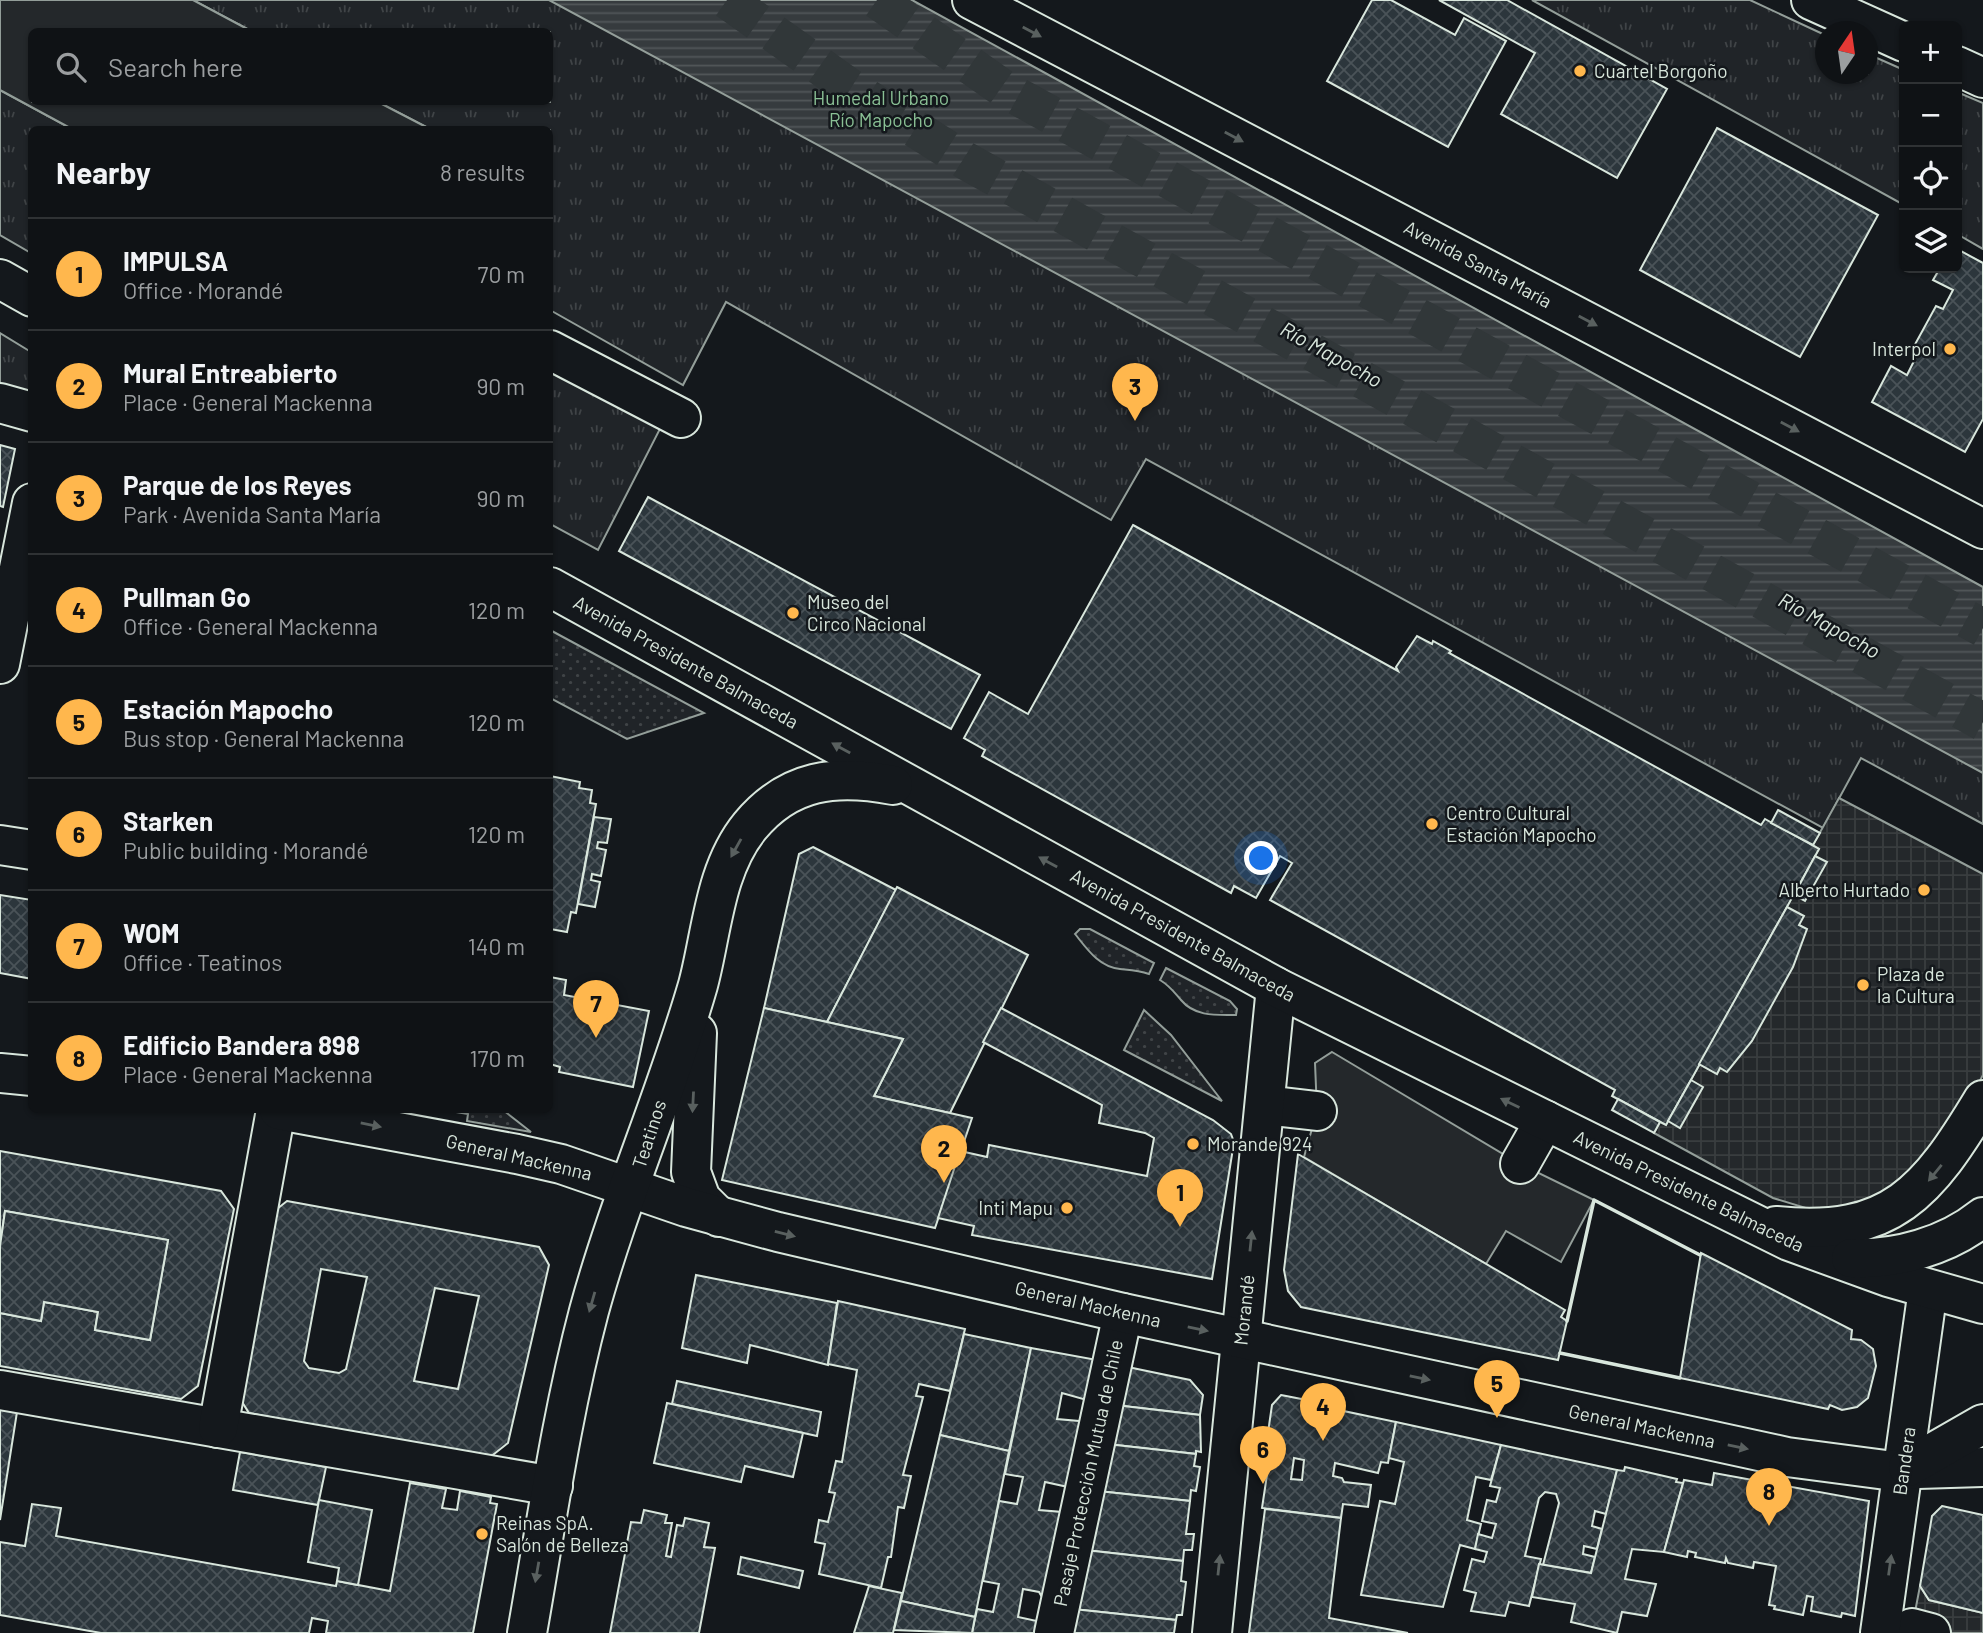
<!DOCTYPE html>
<meta charset="utf-8">
<style>
:root{--surface:#0f1215;--page:#181b1e;--text:#f1f3f6;--muted:#9b9ea0;--line:#2f3234;--accent:#ffb74d}
body{margin:0;font-family:Barlow,sans-serif;background:var(--page);color:var(--text)}
.controls{position:absolute;right:21px;top:21px;display:grid;overflow:hidden;border-radius:10px;box-shadow:0 2px 5px #0004}
.controls button{width:63px;height:63px;display:grid;place-items:center;padding:0;border:0;border-bottom:2px solid var(--line);background:var(--surface);color:var(--text);font:35px sans-serif}
.compass{position:absolute;left:1815px;top:21px;width:63px;height:63px;border-radius:50%;background:var(--surface);box-shadow:0 2px 5px #0004;rotate:13deg}
.you{position:absolute;left:1262px;top:859px;width:24px;height:24px;margin:-18px;border:5px solid #fff;border-radius:50%;background:#1a73e8;box-shadow:0 0 0 10px #1a73e833}
.badge{display:grid;place-items:center;width:46px;height:46px;border-radius:50%;background:var(--accent);color:#111;font-size:23px;font-weight:700}
.pin{position:absolute;translate:-50% -58px;filter:drop-shadow(0 2px 4px #0008)}
.pin::after{content:'';position:absolute;top:37px;width:24px;height:21px;background:inherit;clip-path:polygon(0 0,100% 0,50% 100%)}
.list{margin:0;padding:0;list-style:none}
h2{display:flex;justify-content:space-between;align-items:center;height:91px;margin:0;padding:0 28px;font-size:30px}
h2 small{font-size:23px;font-weight:400;color:var(--muted)}
.list li{display:grid;grid-template-columns:46px 1fr auto;gap:21px;align-items:center;box-sizing:border-box;height:112px;padding:0 28px;border-top:2px solid var(--line)}
.list b{display:block;font-size:26px;white-space:nowrap}
.list p{margin:0;font-size:23px;white-space:nowrap;color:var(--muted)}
.list em{font-size:23px;font-style:normal;color:var(--muted)}
.icon{flex:none;width:38px;height:38px;fill:none;stroke:currentColor;stroke-width:2;stroke-linecap:round;stroke-linejoin:round}
.map{position:relative;flex:none;width:1983px;height:1633px;overflow:hidden}
.search{position:absolute;background:var(--surface);box-shadow:0 2px 5px #0004;left:28px;top:28px;width:525px;height:77px;display:flex;align-items:center;gap:18px;box-sizing:border-box;padding:0 24px;border-radius:10px;color:var(--muted);font-size:26px}
.panel{position:absolute;background:var(--surface);box-shadow:0 2px 5px #0004;left:28px;top:126px;width:525px;height:987px;border-radius:10px}
.map>svg:first-child{display:block}
.grass{fill:url(#grass-dots);stroke:#939e99;stroke-width:2}
.park{fill:url(#park-tufts);stroke:#939e99;stroke-width:2}
.parking{fill:#24282b;stroke:#939e99;stroke-width:2}
.plaza{fill:url(#plaza-grid);stroke:#939e99;stroke-width:2}
.water{fill:url(#water-rules);stroke:#939e99;stroke-width:2}
.building{fill:url(#building-cross-hatch);stroke:#d8e6dc;stroke-width:2;fill-rule:evenodd}
.lines{fill:none;stroke-linecap:round;stroke-linejoin:round}
.highway-tunnel{stroke:#313739;stroke-width:38;stroke-dasharray:38 19;stroke-linecap:butt}
.minor-casing{stroke:#d8e6dc;stroke-width:42}
.major-casing{stroke:#d8e6dc;stroke-width:42}
.minor{stroke:#14181c;stroke-width:38}
.major{stroke:#14181c;stroke-width:38}
.wall{stroke:#d8e6dc;stroke-width:3.5}
.oneway{fill:#59605f}
.poi-dot{fill:#ffb74d;stroke:#14181c;stroke-width:2.5}
.labels{text-anchor:middle;stroke-width:5;stroke-linejoin:round;paint-order:stroke}
.poi-label{font-size:19px;fill:#d8e6dc;stroke:#14181c;text-anchor:start}
.park-label{font-size:19px;fill:#8ac095;stroke:#14181c}
.street-label{font-size:19px;fill:#d8e6dc;stroke:#14181c}
.water-label{font-size:21px;font-style:italic;fill:#d8e6dc;stroke:#14181c}
</style>
<div class="map">
<svg width="1983" height="1633" viewBox="0 0 1983 1633">
<defs>
<pattern id="grass-dots" width="8" height="8" patternUnits="userSpaceOnUse" patternTransform="scale(1.75)"><rect width="8" height="8" fill="#202428"/><path d="M2 2h.1M6 6h.1" fill="none" stroke="#404447" stroke-width="1.8" stroke-linecap="round"/></pattern>
<pattern id="park-tufts" width="24" height="20" patternUnits="userSpaceOnUse" patternTransform="scale(1.75)"><rect width="24" height="20" fill="#202428"/><path d="M3 7l-1-3M5 7V3M7 7l1-3M15 17l-1-3M17 17v-4M19 17l1-3" fill="none" stroke="#404447"/></pattern>
<pattern id="plaza-grid" width="8" height="8" patternUnits="userSpaceOnUse" patternTransform="scale(1.75)"><rect width="8" height="8" fill="#24282b"/><path d="M0 4h8M4 0v8" fill="none" stroke="#393d3f"/></pattern>
<pattern id="water-rules" width="6" height="5" patternUnits="userSpaceOnUse" patternTransform="scale(1.75)"><rect width="6" height="5" fill="#363b3e"/><path d="M0 2.5h6" fill="none" stroke="#525759"/></pattern>
<pattern id="building-cross-hatch" width="8" height="8" patternUnits="userSpaceOnUse" patternTransform="scale(1.75)"><rect width="8" height="8" fill="#2c363c"/><path d="M0 0l8 8M0 8l8-8" fill="none" stroke="#4a5358"/></pattern>
</defs>
<rect width="100%" height="100%" fill="#14181c"/>
<g class="grass">
<polygon points="550,630 704,713 627,739 550,698"/>
<path d="M1080 929H1090L1154 963 1149 974C1138 970 1131 970 1120 969 1099 967 1087 949 1075 934Z"/>
<path d="M1166 968 1230 1001 1237 1009 1236 1015C1217 1015 1195 1017 1181 1000 1174 992 1170 986 1160 980Z"/>
<polygon points="1144,1010 1171,1035 1222,1101 1124,1050"/>
<polygon points="444,1110 503,1110 531,1132 467,1121 468,1114"/>
</g>
<g class="park">
<polygon points="193,0 906,0 1983,591 1983,824 1861,758 1823,828 1146,459 1111,520 726,302 683,385 550,310 550,130 430,129 378,102 550,102 550,32 251,31"/>
<polygon points="1532,0 1750,0 1825,35 1826,74 1868,74 1868,54 1904,70 1904,205"/>
<polygon points="0,90 72,129 32,130 31,253 0,235"/>
<polygon points="1957,92 1983,103 1983,249 1957,234"/>
<polygon points="0,333 31,352 31,392 0,383"/>
<polygon points="550,360 663,423 598,550 550,524"/>
</g>
<g class="parking">
<polygon points="0,0 193,0 251,31 32,32 32,102 378,102 430,129 72,129 0,90"/>
<polygon points="1332,1052 1520,1164 1594,1200 1561,1262 1506,1231 1486,1264 1304,1157 1317,1111 1315,1063"/>
</g>
<g class="plaza">
<polygon points="1839,798 1983,874 1983,1075 1968,1103 1887,1197 1822,1213 1773,1198 1654,1133 1660,1122 1666,1125 1668,1121 1815,856 1819,849 1813,845"/>
<polygon points="1920,1586 1929,1600 1983,1613 1983,1633 1911,1633"/>
</g>
<polygon class="water" points="549,0 912,0 1983,587 1983,773"/>
<g class="building">
<polygon points="1372,0 1391,0 1455,35 1464,18 1506,41 1448,147 1327,81"/>
<polygon points="1439,0 1507,0 1667,89 1617,178 1501,114 1535,53"/>
<polygon points="1717,128 1878,215 1800,357 1640,270"/>
<polygon points="1957,249 1983,263 1983,419 1965,452 1872,402 1891,366 1907,375 1919,351 1913,348 1936,306 1943,309 1953,290 1933,280 1940,268 1957,268"/>
<polygon points="0,445 15,449 3,507 0,506"/>
<polygon points="648,497 980,675 951,729 619,551"/>
<polygon points="1133,525 1398,671 1396,667 1417,636 1432,644 1433,641 1451,651 1449,653 1761,825 1765,819 1819,849 1666,1125 1612,1096 1615,1090 1270,900 1292,863 1280,856 1256,898 1234,886 1231,893 982,756 985,750 964,738 989,692 1028,714"/>
<polygon points="550,776 580,782 579,788 592,790 590,803 596,804 576,913 571,912 567,932 550,929"/>
<polygon points="1778,810 1820,833 1813,845 1771,823"/>
<polygon points="594,817 611,819 607,843 598,842 597,848 606,850 601,876 592,874 591,880 600,882 595,907 578,904"/>
<polygon points="813,847 896,890 827,1022 764,1008 799,854"/>
<polygon points="1815,856 1827,862 1805,901 1794,895"/>
<polygon points="897,887 1028,955 950,1113 874,1096 903,1039 827,1022"/>
<polygon points="0,895 32,900 32,979 0,973"/>
<polygon points="1787,907 1804,916 1799,925 1807,929 1793,967 1752,1041 1727,1072 1720,1068 1717,1074 1699,1064"/>
<polygon points="550,977 566,980 564,995 649,1011 633,1087 559,1072 560,1067 550,1064"/>
<polygon points="764,1008 903,1039 874,1096 972,1118 935,1228 722,1180"/>
<polygon points="1001,1008 1213,1120 1231,1134 1234,1142 1212,1279 972,1235 974,1226 938,1218 960,1151 987,1157 989,1145 1147,1176 1154,1138 1145,1133 1099,1123 1102,1105 983,1042"/>
<polygon points="1691,1080 1703,1087 1680,1128 1668,1121"/>
<polygon points="1618,1099 1660,1122 1654,1133 1612,1110"/>
<polygon points="0,1151 221,1191 234,1209 198,1386 181,1399 0,1366 0,1313 41,1321 44,1302 98,1312 95,1330 150,1340 168,1240 5,1211 0,1246"/>
<polygon points="1298,1154 1565,1310 1561,1317 1567,1321 1558,1360 1301,1307 1288,1291 1284,1270"/>
<path d="M287 1201 539 1247 549 1265 508 1443 489 1458 249 1413 237 1394 272 1213ZM321 1269 367 1277 346 1369 339 1373 309 1368 304 1361ZM435 1288 479 1296 458 1389 414 1381Z"/>
<polygon points="5,1211 168,1240 150,1340 95,1330 98,1312 44,1302 41,1321 0,1313 0,1246"/>
<polygon points="1701,1253 1852,1330 1851,1339 1861,1340 1873,1349 1876,1366 1868,1398 1857,1407 1842,1410 1830,1405 1828,1409 1680,1378"/>
<polygon points="696,1275 837,1303 828,1365 750,1345 747,1363 682,1348"/>
<polygon points="838,1301 965,1329 950,1391 919,1384 916,1396 923,1397 903,1475 911,1476 904,1508 898,1507 891,1557 888,1557 881,1588 819,1574 825,1544 815,1542 819,1520 828,1522 835,1493 829,1492 836,1461 842,1462 857,1370 828,1364"/>
<polygon points="964,1334 1031,1348 1009,1451 940,1435"/>
<polygon points="1031,1348 1097,1360 1092,1393 1083,1399 1062,1393 1057,1419 1079,1421 1084,1430 1068,1487 1045,1482 1039,1510 1062,1512 1053,1590 1042,1597 1039,1592 1023,1589 1018,1617 1037,1621 1041,1633 972,1633 977,1609 993,1612 999,1584 983,1581 999,1501 1017,1504 1023,1477 1005,1474"/>
<polygon points="1123,1366 1190,1380 1203,1395 1200,1415 1115,1405"/>
<polygon points="677,1381 821,1412 817,1436 672,1404"/>
<path d="M1281 1395 1337 1406 1339 1410 1396 1422 1388 1463 1381 1462 1378 1473 1335 1463 1333 1476 1342 1478 1344 1482 1371 1485 1368 1507 1343 1504 1341 1518 1262 1508 1270 1455 1265 1453 1272 1405ZM1294 1458 1304 1460 1302 1480 1291 1479Z"/>
<polygon points="667,1403 803,1433 793,1477 745,1466 741,1482 654,1463"/>
<polygon points="1115,1405 1200,1415 1201,1452 1196,1451 1196,1454 1107,1444"/>
<polygon points="0,1409 17,1412 0,1520"/>
<polygon points="1396,1422 1501,1445 1491,1480 1476,1477 1467,1520 1481,1524 1475,1549 1460,1545 1443,1607 1361,1595 1380,1501 1395,1504 1404,1462 1389,1458"/>
<polygon points="940,1435 1009,1451 975,1617 901,1601"/>
<polygon points="1107,1444 1196,1454 1194,1466 1200,1467 1196,1491 1191,1490 1190,1501 1098,1491"/>
<polygon points="1501,1445 1617,1470 1606,1514 1595,1511 1592,1526 1602,1529 1597,1549 1584,1546 1583,1554 1595,1557 1591,1573 1543,1565 1559,1503 1556,1494 1545,1492 1539,1498 1525,1556 1541,1559 1529,1606 1509,1602 1505,1616 1471,1611 1476,1593 1464,1590 1472,1559 1484,1562 1487,1552 1475,1549 1478,1534 1492,1538 1496,1524 1482,1521 1487,1500 1496,1502 1500,1488 1490,1486"/>
<polygon points="240,1452 326,1467 318,1505 233,1490"/>
<polygon points="1625,1467 1677,1479 1676,1482 1683,1483 1664,1552 1632,1549 1625,1579 1656,1584 1647,1616 1622,1612 1617,1633 1571,1622 1575,1604 1532,1597 1539,1564 1591,1573 1617,1470 1624,1471"/>
<polygon points="1714,1473 1869,1501 1855,1616 1842,1613 1841,1617 1811,1611 1813,1597 1807,1596 1803,1615 1774,1609 1775,1606 1769,1605 1776,1566 1754,1562 1753,1568 1728,1563 1726,1558 1725,1563 1695,1557 1696,1553 1688,1551 1687,1557 1664,1552 1684,1480 1712,1485"/>
<polygon points="410,1483 446,1489 442,1508 457,1510 460,1491 491,1497 490,1503 497,1504 473,1633 326,1633 328,1621 312,1618 309,1633 101,1633 0,1615 0,1542 25,1546 32,1504 61,1508 56,1536 336,1586 337,1581 390,1591"/>
<polygon points="1098,1491 1190,1501 1186,1534 1194,1534 1192,1550 1184,1550 1183,1561 1085,1550"/>
<polygon points="319,1500 372,1510 358,1585 337,1581 339,1568 308,1562"/>
<polygon points="1942,1506 1983,1515 1983,1613 1929,1600 1920,1586 1932,1516"/>
<polygon points="1265,1509 1341,1518 1329,1618 1408,1633 1249,1633"/>
<polygon points="644,1510 667,1515 665,1523 672,1523 666,1556 671,1557 677,1525 683,1526 685,1518 709,1523 704,1547 715,1548 699,1633 610,1633 631,1522 641,1523"/>
<polygon points="1085,1550 1183,1561 1181,1581 1186,1582 1182,1615 1177,1615 1176,1620 1073,1609"/>
<polygon points="741,1557 803,1571 799,1588 738,1574"/>
<polygon points="869,1586 902,1593 893,1633 854,1633"/>
<polygon points="901,1601 975,1617 972,1633 894,1630"/>
<polygon points="1073,1609 1176,1620 1174,1633 1068,1633"/>
</g>
<g class="lines">
<g class="highway-tunnel">
<polyline points="727,0 848,86 966,161 1983,722"/>
<polyline points="877,0 1004,89 1983,628"/>
</g>
<g class="minor-casing">
<g id="minor">
<polyline points="550,350 681,418"/>
<polyline points="0,403 32,412"/>
<polyline points="0,845 32,850"/>
<polyline points="1265,1105 1317,1111"/>
<polyline points="1520,1164 1545,1120"/>
<polyline points="0,1390 553,1486"/>
<polyline points="218,1428 276,1110"/>
<polyline points="1912,1628 1931,1633"/>
<polyline points="1054,1633 1123,1313"/>
<polyline points="1212,1633 1276,987"/>
<polyline points="1880,1633 1928,1289"/>
</g>
</g>
<g class="major-casing">
<g id="major">
<polyline points="972,0 1983,529"/>
<polyline points="1811,0 1904,42"/>
<polyline points="1957,66 1983,78"/>
<polyline points="0,279 32,297"/>
<polyline points="550,587 1276,987 1789,1241 1888,1277 1983,1304"/>
<polyline points="0,664 32,503"/>
<polyline points="697,1033 691,1172 701,1199 719,1217"/>
<polyline points="0,1073 32,1076"/>
<polyline points="279,1110 517,1154 561,1164 686,1207 778,1232 1123,1313 1787,1457 1886,1470 1983,1467"/>
<path d="M1776 1226C1892 1238 1928 1191 1983 1100"/>
<path d="M1851 1258C1896 1260 1947 1246 1983 1217"/>
<polyline points="1908,1467 1983,1424"/>
<path d="M527 1633C546 1526 561 1417 589 1311 619 1201 666 1096 698 985 712 933 714 870 750 826 789 779 836 774 893 785"/>
</g>
</g>
<use href="#minor" class="minor"/>
<use href="#major" class="major"/>
<g class="wall">
<polyline points="1567,1321 1594,1200 1700,1255"/>
<polyline points="1560,1353 1680,1378"/>
</g>
</g>
<defs><path id="oneway-solid" d="M-6-.8H1V-3.2L6.5 0L1 3.2V.8H-6Z" transform="scale(1.75)"/></defs>
<g class="oneway">
<use href="#oneway-solid" transform="translate(1032 32) rotate(28)"/>
<use href="#oneway-solid" transform="translate(1234 137) rotate(28)"/>
<use href="#oneway-solid" transform="translate(1588 321) rotate(28)"/>
<use href="#oneway-solid" transform="translate(1790 427) rotate(28)"/>
<use href="#oneway-solid" transform="translate(841 748) rotate(-151)"/>
<use href="#oneway-solid" transform="translate(736 848) rotate(119)"/>
<use href="#oneway-solid" transform="translate(1048 862) rotate(-151)"/>
<use href="#oneway-solid" transform="translate(693 1102) rotate(93)"/>
<use href="#oneway-solid" transform="translate(1510 1103) rotate(-154)"/>
<use href="#oneway-solid" transform="translate(371 1125) rotate(11)"/>
<use href="#oneway-solid" transform="translate(1935 1173) rotate(129)"/>
<use href="#oneway-solid" transform="translate(785 1234) rotate(14)"/>
<use href="#oneway-solid" transform="translate(1251 1241) rotate(-84)"/>
<use href="#oneway-solid" transform="translate(592 1302) rotate(106)"/>
<use href="#oneway-solid" transform="translate(1198 1329) rotate(12)"/>
<use href="#oneway-solid" transform="translate(1420 1378) rotate(12)"/>
<use href="#oneway-solid" transform="translate(1738 1447) rotate(12)"/>
<use href="#oneway-solid" transform="translate(1219 1565) rotate(-84)"/>
<use href="#oneway-solid" transform="translate(1890 1565) rotate(-82)"/>
<use href="#oneway-solid" transform="translate(537 1572) rotate(100)"/>
</g>
<g class="poi-dot">
<circle cx="1580" cy="71" r="7"/>
<circle cx="1950" cy="349" r="7"/>
<circle cx="793" cy="613" r="7"/>
<circle cx="1432" cy="824" r="7"/>
<circle cx="1924" cy="890" r="7"/>
<circle cx="1863" cy="985" r="7"/>
<circle cx="1193" cy="1144" r="7"/>
<circle cx="1067" cy="1208" r="7"/>
<circle cx="482" cy="1534" r="7"/>
</g>
<g class="labels">
<g class="poi-label">
<text x="1594" y="78">Cuartel Borgoño</text>
<text x="1936" y="356" text-anchor="end">Interpol</text>
<text x="807" y="609">Museo del<tspan x="807" dy="22">Circo Nacional</tspan></text>
<text x="1446" y="820">Centro Cultural<tspan x="1446" dy="22">Estación Mapocho</tspan></text>
<text x="1910" y="897" text-anchor="end">Alberto Hurtado</text>
<text x="1877" y="981">Plaza de<tspan x="1877" dy="22">la Cultura</tspan></text>
<text x="1207" y="1151">Morande 924</text>
<text x="1053" y="1215" text-anchor="end">Inti Mapu</text>
<text x="496" y="1530">Reinas SpA.<tspan x="496" dy="22">Salón de Belleza</tspan></text>
</g>
<g class="park-label">
<text x="881" y="105">Humedal Urbano<tspan x="881" dy="22">Río Mapocho</tspan></text>
</g>
<g class="street-label">
<text transform="translate(1478 264) rotate(28)" y="7">Avenida Santa María</text>
<text transform="translate(686 662) rotate(29)" y="7">Avenida Presidente Balmaceda</text>
<text transform="translate(1183 935) rotate(29)" y="7">Avenida Presidente Balmaceda</text>
<text transform="translate(649 1134) rotate(-72)" y="7">Teatinos</text>
<text transform="translate(519 1157) rotate(13)" y="7">General Mackenna</text>
<text transform="translate(1689 1191) rotate(26)" y="7">Avenida Presidente Balmaceda</text>
<text transform="translate(1088 1304) rotate(13)" y="7">General Mackenna</text>
<text transform="translate(1244 1310) rotate(-84)" y="7">Morandé</text>
<text transform="translate(1642 1426) rotate(12)" y="7">General Mackenna</text>
<text transform="translate(1904 1461) rotate(-82)" y="7">Bandera</text>
<text transform="translate(1088 1473) rotate(-78)" y="7">Pasaje Protección Mutua de Chile</text>
</g>
<g class="water-label">
<text transform="translate(1331 355) rotate(29)" y="7">Río Mapocho</text>
<text transform="translate(1829 626) rotate(29)" y="7">Río Mapocho</text>
</g>
</g>
</svg>
<div class="controls">
<button>+</button>
<button>−</button>
<button><svg class="icon" aria-label="locate" viewBox="0 0 24 24"><circle cx="12" cy="12" r="6"/><path d="M12 2v4M12 18v4M2 12h4M18 12h4"/></svg></button>
<button><svg class="icon" aria-label="layers" viewBox="0 0 24 24"><path d="M12 4l9 5-9 5-9-5zM3 14l9 5 9-5"/></svg></button>
</div>
<svg class="compass" viewBox="-18 -18 36 36"><path d="M0-13l5 13h-10z" fill="#e53935"/><path d="M0 13l5-13h-10z" fill="#9b9ea0"/></svg>
<div class="you"></div>
<div class="pin badge" style="left:1180px;top:1227px">1</div>
<div class="pin badge" style="left:944px;top:1183px">2</div>
<div class="pin badge" style="left:1135px;top:421px">3</div>
<div class="pin badge" style="left:1323px;top:1441px">4</div>
<div class="pin badge" style="left:1497px;top:1418px">5</div>
<div class="pin badge" style="left:1263px;top:1484px">6</div>
<div class="pin badge" style="left:596px;top:1038px">7</div>
<div class="pin badge" style="left:1769px;top:1526px">8</div>
<div class="search"><svg class="icon" aria-label="search" viewBox="0 0 24 24"><circle cx="10" cy="10" r="6"/><path d="M15 15l6 6"/></svg>Search here</div>
<section class="panel">
<h2>Nearby<small>8 results</small></h2>
<ul class="list">
<li><span class="badge">1</span><div><b>IMPULSA</b><p>Office · Morandé</p></div><em>70 m</em></li>
<li><span class="badge">2</span><div><b>Mural Entreabierto</b><p>Place · General Mackenna</p></div><em>90 m</em></li>
<li><span class="badge">3</span><div><b>Parque de los Reyes</b><p>Park · Avenida Santa María</p></div><em>90 m</em></li>
<li><span class="badge">4</span><div><b>Pullman Go</b><p>Office · General Mackenna</p></div><em>120 m</em></li>
<li><span class="badge">5</span><div><b>Estación Mapocho</b><p>Bus stop · General Mackenna</p></div><em>120 m</em></li>
<li><span class="badge">6</span><div><b>Starken</b><p>Public building · Morandé</p></div><em>120 m</em></li>
<li><span class="badge">7</span><div><b>WOM</b><p>Office · Teatinos</p></div><em>140 m</em></li>
<li><span class="badge">8</span><div><b>Edificio Bandera 898</b><p>Place · General Mackenna</p></div><em>170 m</em></li>
</ul>
</section>
</div>
